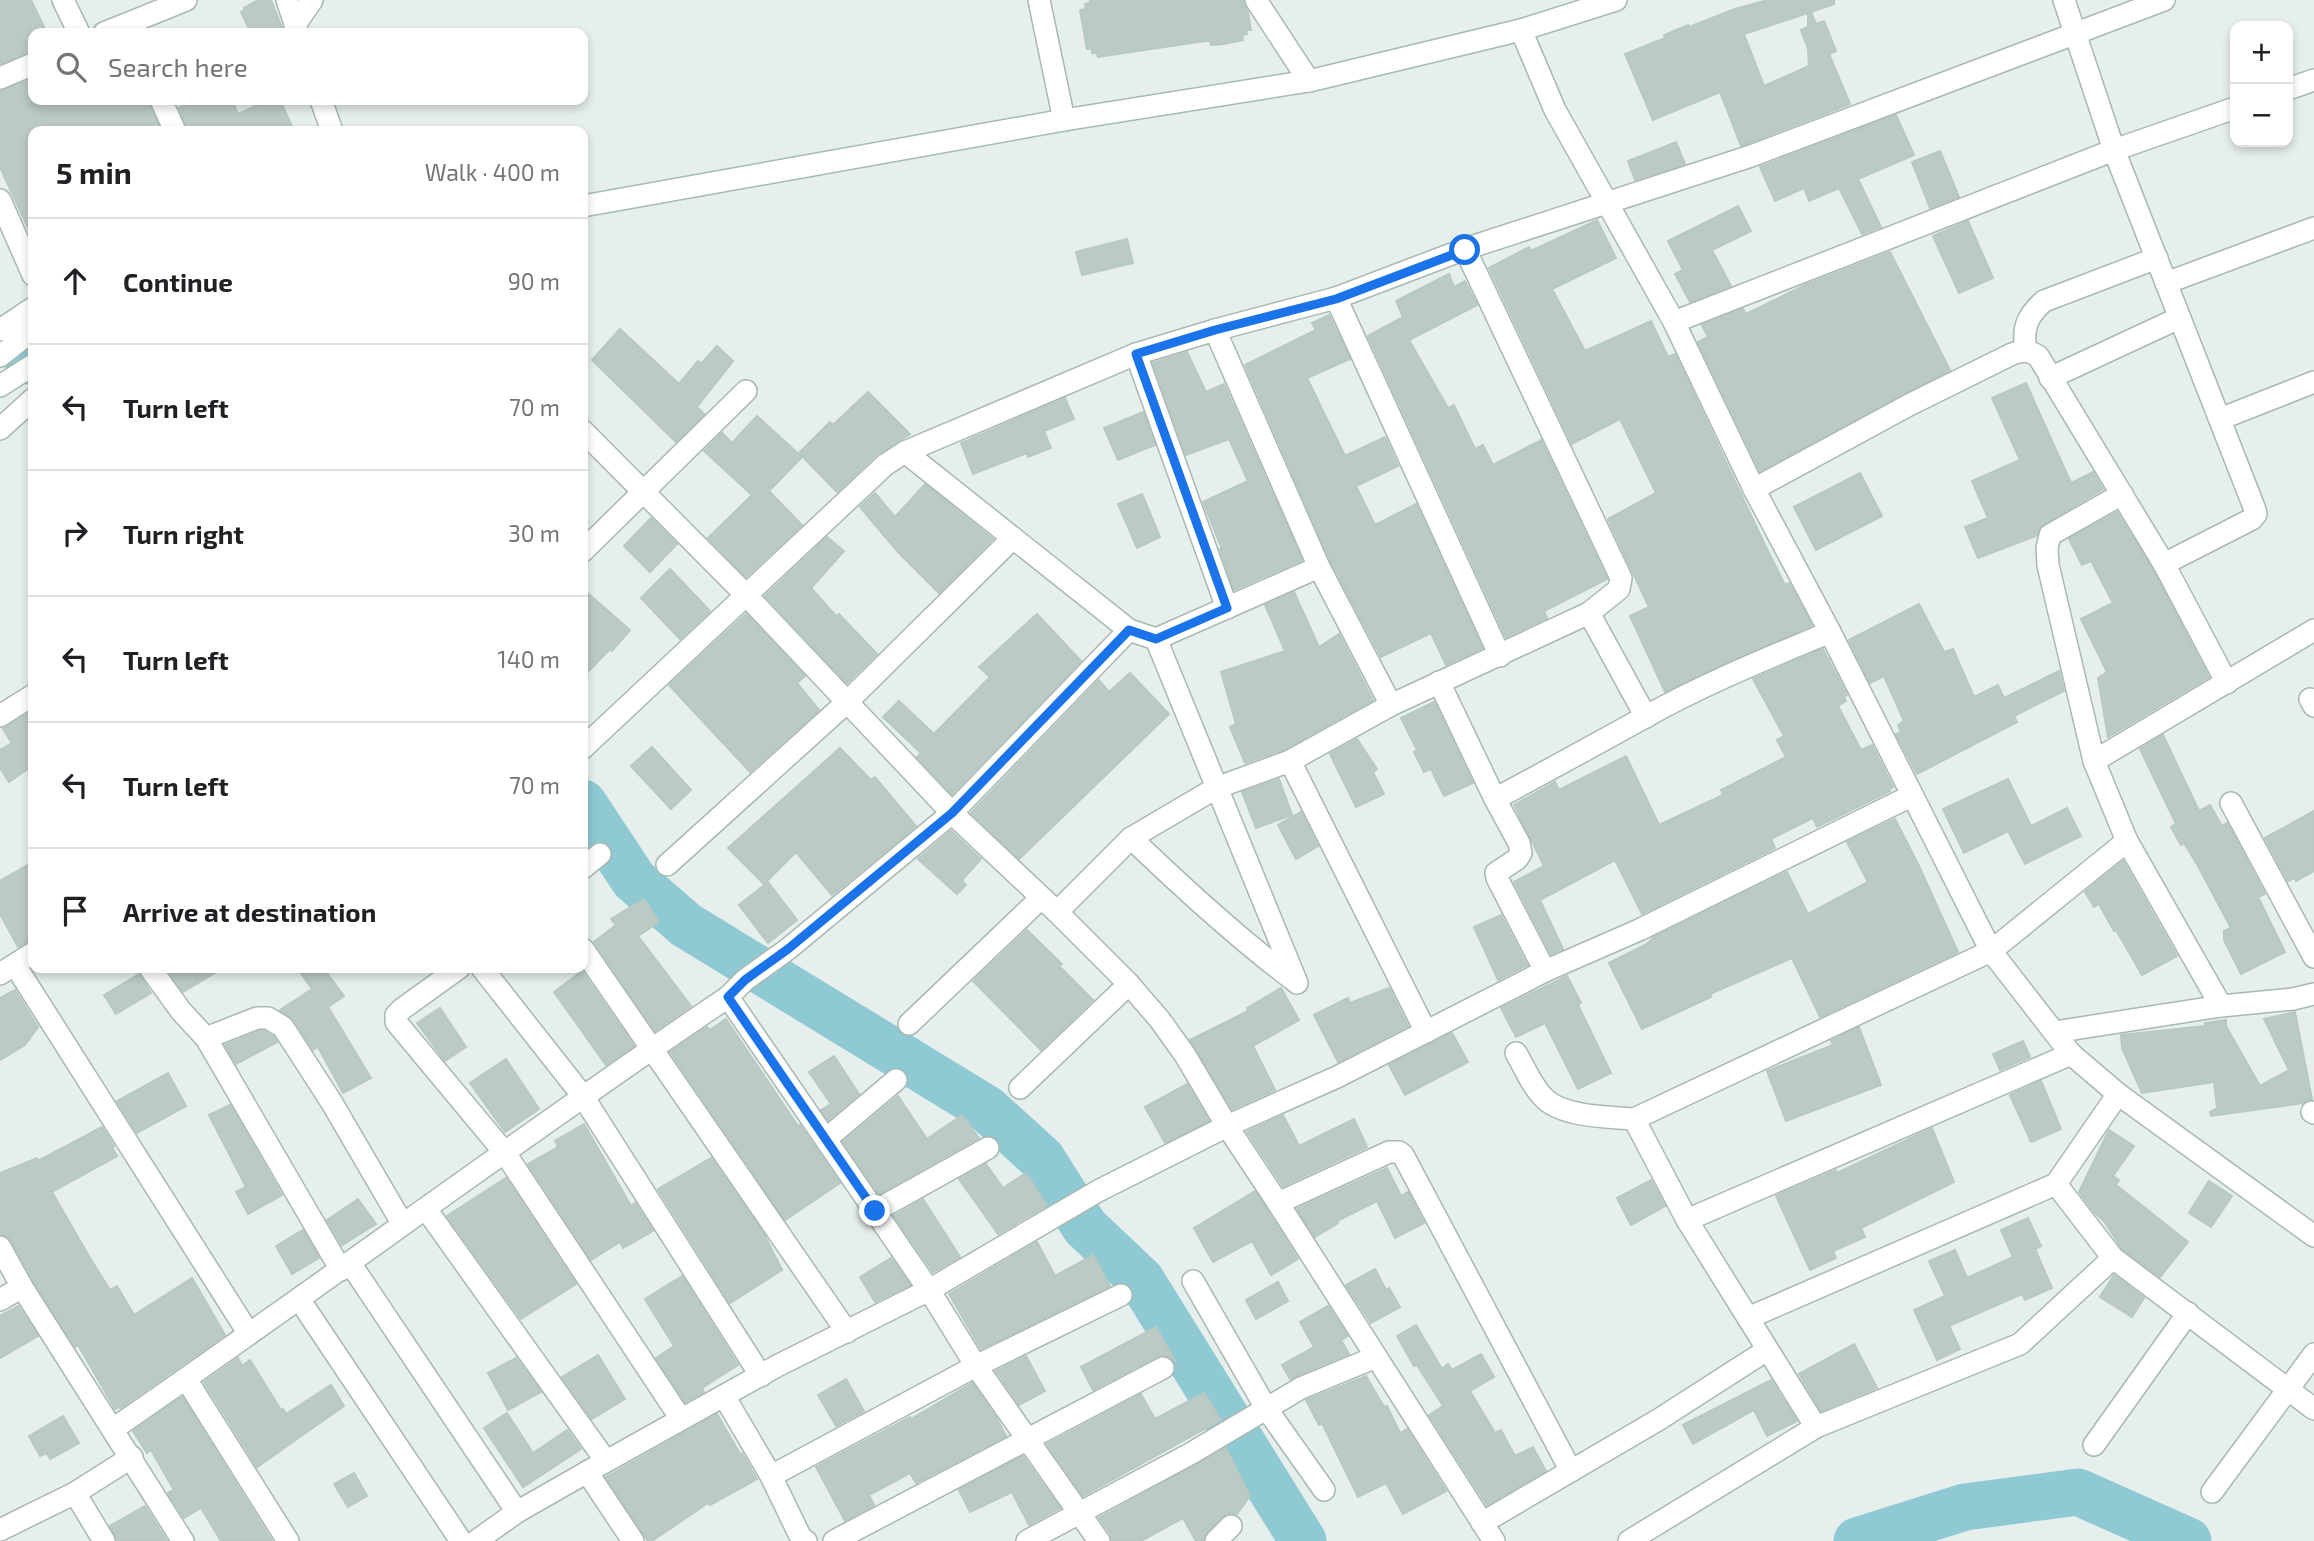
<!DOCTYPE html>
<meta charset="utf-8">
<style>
:root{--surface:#fff;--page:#f6f6f6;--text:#202124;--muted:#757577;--line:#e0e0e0}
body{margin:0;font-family:"Exo 2",sans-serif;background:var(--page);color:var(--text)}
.controls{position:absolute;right:21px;top:21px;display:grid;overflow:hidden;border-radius:14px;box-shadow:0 4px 10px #0003}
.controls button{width:63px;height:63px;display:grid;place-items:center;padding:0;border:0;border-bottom:2px solid var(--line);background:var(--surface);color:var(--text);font:35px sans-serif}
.stop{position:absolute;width:21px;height:21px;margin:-16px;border:5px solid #1a73e8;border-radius:50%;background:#fff}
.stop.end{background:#1a73e8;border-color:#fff;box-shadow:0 2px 7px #0008}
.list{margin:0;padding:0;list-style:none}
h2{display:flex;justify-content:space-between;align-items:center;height:91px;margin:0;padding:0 28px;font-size:30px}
h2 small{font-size:23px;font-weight:400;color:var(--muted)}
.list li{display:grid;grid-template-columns:46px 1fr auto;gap:21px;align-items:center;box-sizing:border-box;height:126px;padding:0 28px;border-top:2px solid var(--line)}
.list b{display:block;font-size:26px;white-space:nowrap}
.list em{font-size:23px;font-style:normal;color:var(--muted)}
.icon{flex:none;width:38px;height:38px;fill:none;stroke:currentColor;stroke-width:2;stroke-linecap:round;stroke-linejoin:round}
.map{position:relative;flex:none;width:2314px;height:1541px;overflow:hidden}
.search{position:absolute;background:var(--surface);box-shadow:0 4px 10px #0003;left:28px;top:28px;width:560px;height:77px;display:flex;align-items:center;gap:18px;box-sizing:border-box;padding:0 24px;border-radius:14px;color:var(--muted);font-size:26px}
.panel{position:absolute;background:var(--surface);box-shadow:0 4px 10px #0003;left:28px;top:126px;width:560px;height:847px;border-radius:14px}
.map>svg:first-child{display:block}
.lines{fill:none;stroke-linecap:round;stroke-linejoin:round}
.river{stroke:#8ec9d4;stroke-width:47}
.building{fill:#bbcac4;stroke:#b8c9c2;stroke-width:2;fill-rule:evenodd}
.minor-casing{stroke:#a8b8b2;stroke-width:24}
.tertiary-casing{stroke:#a8b8b2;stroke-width:24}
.secondary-casing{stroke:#a4bbb3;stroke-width:24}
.minor{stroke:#fff;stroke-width:21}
.tertiary{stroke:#fff;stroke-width:21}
.secondary{stroke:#fff;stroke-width:21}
.route{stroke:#1a73e8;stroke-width:9}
</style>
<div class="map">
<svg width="2314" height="1541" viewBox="0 0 2314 1541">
<rect width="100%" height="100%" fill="#e6efeb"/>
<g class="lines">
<g class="river">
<polyline points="0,339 18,347 33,362"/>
<polyline points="583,803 634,880 686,925 987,1109 1042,1159 1085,1227 1141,1280 1303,1541"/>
<polyline points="1857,1541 1965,1507 2078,1492 2188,1541"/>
</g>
</g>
<g class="building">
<polygon points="0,0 31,0 47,33 33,33 33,51 0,64"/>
<polygon points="258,0 271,0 284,33 251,33 241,12 245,10 244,8"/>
<polygon points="1090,0 1243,0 1248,12 1251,30 1246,30 1247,34 1242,35 1243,40 1224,44 1211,45 1210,41 1205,41 1098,57 1097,53 1092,53 1092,48 1087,49 1080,10 1086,9 1085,4 1091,2"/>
<path d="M1768 0H1834V4L1811 12 1816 24 1824 21 1836 51 1829 54 1850 104 1741 146 1720 92 1653 120 1625 54 1665 38 1664 35 1688 25 1689 27 1735 9ZM1808 13V27L1801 30 1808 49 1809 66 1764 86 1744 34Z"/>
<polygon points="33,78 33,100 148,100 161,131 33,131 33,239 0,167 0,91"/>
<polygon points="196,100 232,100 238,114 268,100 280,100 294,131 188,131 179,108"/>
<polygon points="1896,115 1914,155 1858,179 1881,227 1862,234 1839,188 1809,201 1804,188 1775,201 1760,167"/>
<polygon points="1676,142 1685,164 1635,180 1628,161"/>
<polygon points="1940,151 1959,197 1930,208 1912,162"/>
<polygon points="1738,206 1751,231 1712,250 1731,286 1690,302 1675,274 1683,270 1668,241"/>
<polygon points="1597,220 1616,258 1552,289 1585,351 1651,321 1668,357 1675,354 1765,545 1785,585 1789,583 1812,625 1665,692 1630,616 1649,607 1608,519 1656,493 1620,419 1572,444 1489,268 1529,247 1531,251"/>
<polygon points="1968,221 1993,278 1959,293 1933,236"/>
<polygon points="1127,239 1133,263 1082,275 1076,252"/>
<polygon points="1890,252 1950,370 1760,471 1698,342 1708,337 1702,325 1743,309 1746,314 1805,285"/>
<polygon points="1449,274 1454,287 1465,281 1477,305 1409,340 1448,408 1454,405 1475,449 1483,445 1493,465 1541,440 1607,579 1544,611 1547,618 1506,637 1368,336 1403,317 1396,301"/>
<polygon points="1329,315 1350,359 1307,378 1345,456 1385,437 1398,466 1356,486 1375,525 1416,504 1482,648 1446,665 1431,633 1381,657 1330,560 1245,365 1316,330 1312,323"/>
<polygon points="620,329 679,384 698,361 701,364 717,346 733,361 697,407 704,414 676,442 592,360"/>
<polygon points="1187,352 1206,392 1224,384 1302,560 1234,590 1220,549 1222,549 1203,502 1248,481 1229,439 1186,455 1153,363"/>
<polygon points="2026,383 2071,483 2093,472 2103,489 2044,524 2036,536 1978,558 1965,527 1988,518 1972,481 2020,460 1992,398"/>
<polygon points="868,392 910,434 876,455 837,492 799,453 830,422 833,425"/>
<polygon points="1065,398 1074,419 1044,431 1051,448 1028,457 1027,453 973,474 961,443"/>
<polygon points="1143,412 1155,445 1118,460 1104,428"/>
<polygon points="757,416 802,457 769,491 802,525 746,577 708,538 752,495 704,451 722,433 732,443"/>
<polygon points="1860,473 1882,516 1816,550 1794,507"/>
<polygon points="925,484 993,539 939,593 897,551 860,507 875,493 895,517"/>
<polygon points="1142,494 1160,537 1137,548 1118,504"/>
<polygon points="2117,512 2153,570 2209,677 2108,737 2098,678 2107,672 2081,619 2113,603 2091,561 2082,565 2069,539"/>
<polygon points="651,518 677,544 650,572 624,546"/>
<polygon points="827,537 844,551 811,588 836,616 839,614 877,654 847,683 765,596"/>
<polygon points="670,569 710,611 680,639 641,598"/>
<polygon points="583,589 630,630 612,651 610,649 583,677"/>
<polygon points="1294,592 1319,647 1339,634 1373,700 1285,749 1245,763 1230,727 1236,724 1221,672 1285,651 1265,605"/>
<polygon points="1919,604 1944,652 1953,649 1974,697 1998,685 2004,698 2059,671 2064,691 2014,716 2017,722 1917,774 1896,734 1901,732 1898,725 1904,721 1884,676 1870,683 1849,640"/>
<polygon points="746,614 805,676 797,683 819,710 750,772 669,685"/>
<polygon points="1037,614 1081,661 952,794 917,757 921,753 883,717 899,701 934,734 990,677 979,667"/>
<polygon points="1823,649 1847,695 1844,697 1846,701 1838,706 1861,750 1872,745 1893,787 1889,789 1890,791 1817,827 1813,818 1771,839 1775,848 1642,914 1615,860 1540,900 1563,949 1551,954 1514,882 1544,866 1514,805 1555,782 1559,790 1626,756 1659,825 1723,795 1721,790 1786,757 1777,740 1784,736 1753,679"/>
<polygon points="1130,673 1169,714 1019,859 971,813 1099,680 1109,692"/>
<polygon points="1434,702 1473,783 1444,796 1431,769 1424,772 1414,752 1417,750 1401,718"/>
<polygon points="33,710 33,775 29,768 9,782 0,768 0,750 12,743 3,729"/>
<polygon points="2163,735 2199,811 2210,805 2222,826 2227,823 2265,894 2258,897 2285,952 2241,974 2224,940 2224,931 2231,928 2198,866 2184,843 2181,845 2171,827 2176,824 2140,749"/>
<polygon points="1357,739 1377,769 1373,772 1384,794 1356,807 1330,754"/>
<polygon points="652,747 691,790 671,809 631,766"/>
<polygon points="840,748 871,780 875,777 916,826 832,895 796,852 764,884 728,848"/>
<polygon points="1279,779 1292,815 1256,828 1242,792"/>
<polygon points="2008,779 2031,826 2067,808 2081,836 2025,864 2008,831 1964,853 1943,809"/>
<polygon points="2314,811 2314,871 2296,881 2295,878 2288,881 2265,838"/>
<polygon points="1301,812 1318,846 1296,859 1278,825"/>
<polygon points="1895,819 1919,866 1958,952 1820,1017 1792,958 1710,994 1711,997 1642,1029 1609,963 1647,944 1654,937 1787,872 1808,914 1868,882 1847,842"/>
<polygon points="951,831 981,859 962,880 966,885 957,894 918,859"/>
<polygon points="2123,861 2177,956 2142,975 2116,930 2114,931 2099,904 2094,907 2085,892"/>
<polygon points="33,862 33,940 18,947 0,914 0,881"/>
<polygon points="768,882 797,920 768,943 739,905"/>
<polygon points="644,899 659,922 638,936 691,1006 655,1031 594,942 616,925 611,919"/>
<polygon points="1501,915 1527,965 1498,980 1474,927"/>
<polygon points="1027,930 1062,964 1059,966 1093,1000 1041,1050 973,981"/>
<polygon points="166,968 223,968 183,992"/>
<polygon points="297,968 323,968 344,996 328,1007 371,1078 343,1093 318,1047 313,1050 294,1020 280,1010 312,989"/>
<polygon points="582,971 634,1046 606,1065 554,992"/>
<polygon points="139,974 151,993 116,1014 104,995"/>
<polygon points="1567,976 1581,1003 1578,1005 1611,1073 1578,1089 1545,1023 1516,1037 1501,1008"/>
<polygon points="1281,988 1299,1020 1253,1046 1275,1090 1232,1109 1190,1040 1248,1011 1247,1008"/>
<polygon points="1389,988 1408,1026 1338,1062 1314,1015 1348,998 1350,1003"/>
<polygon points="15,990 38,1027 25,1045 0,1060 0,998"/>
<polygon points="440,1008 466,1047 445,1061 417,1023"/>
<polygon points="2295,1012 2312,1099 2303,1103 2211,1116 2210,1112 2217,1108 2214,1082 2142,1093 2122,1048 2121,1035 2205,1026 2205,1023 2226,1020 2226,1026 2260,1086 2289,1070 2264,1019"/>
<polygon points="726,1019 798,1126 800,1125 840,1183 785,1220 670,1052 707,1027 710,1030"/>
<polygon points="1859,1027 1881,1085 1786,1121 1767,1071 1833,1045 1831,1041"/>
<polygon points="259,1031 264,1031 274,1037 277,1042 236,1064 225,1045"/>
<polygon points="1452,1033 1468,1062 1405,1095 1389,1065"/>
<polygon points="2023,1041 2030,1057 2000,1070 1993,1054"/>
<polygon points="834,1056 859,1094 828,1120 821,1110 831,1104 809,1072"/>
<polygon points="506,1059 539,1109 505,1132 470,1083"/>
<polygon points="168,1073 186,1106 137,1133 117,1101"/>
<polygon points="2041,1081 2061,1129 2031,1142 2010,1095"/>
<polygon points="1187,1084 1209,1121 1165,1143 1145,1107"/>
<polygon points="898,1096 927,1139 962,1115 979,1138 879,1194 843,1142"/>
<polygon points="230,1105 282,1195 248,1214 236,1192 246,1187 209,1115"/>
<polygon points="1283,1115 1299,1146 1354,1119 1367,1147 1283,1186 1247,1132"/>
<polygon points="584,1124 631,1206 635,1203 653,1231 623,1248 620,1242 591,1260 528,1164 558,1147 555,1141"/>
<polygon points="102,1127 114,1146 112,1147 117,1156 52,1192 90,1258 110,1290 117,1286 134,1315 192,1278 225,1335 120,1408 119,1407 115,1409 78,1345 75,1347 33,1280 11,1241 0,1233 0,1173 37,1158 38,1161"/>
<polygon points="1932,1128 1954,1182 1861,1228 1865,1237 1833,1251 1836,1258 1810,1270 1776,1196 1836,1170 1837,1173"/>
<polygon points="2109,1130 2134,1146 2113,1176 2119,1180 2116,1185 2188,1242 2160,1277 2122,1249 2104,1221 2096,1214 2079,1192"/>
<polygon points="711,1158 764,1234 782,1270 730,1303 658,1189"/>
<polygon points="986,1164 1003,1188 1026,1173 1047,1206 998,1234 959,1179"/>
<polygon points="1387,1168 1401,1196 1408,1192 1424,1223 1395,1238 1377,1201 1337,1221 1338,1223 1315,1237 1297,1209"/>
<polygon points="506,1178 576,1284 521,1319 447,1216"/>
<polygon points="1651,1180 1665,1206 1631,1225 1617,1198"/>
<polygon points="2209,1181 2232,1196 2211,1227 2189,1213"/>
<polygon points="1255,1191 1298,1259 1271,1275 1252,1241 1213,1262 1194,1228"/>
<polygon points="358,1199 376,1224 342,1245 327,1220"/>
<polygon points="923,1199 960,1257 933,1272 894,1216"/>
<polygon points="2028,1218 2041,1246 2035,1249 2052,1288 2025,1300 2022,1294 1949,1326 1960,1349 1937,1360 1914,1310 1945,1296 1929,1261 1955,1250 1967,1278 2013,1257 2001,1230"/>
<polygon points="303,1230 319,1258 292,1274 276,1246"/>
<polygon points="1037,1242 1055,1276 1093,1255 1110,1286 981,1349 949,1294"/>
<polygon points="891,1258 910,1285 875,1302 860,1277"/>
<polygon points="1375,1269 1386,1290 1389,1288 1400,1307 1371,1323 1346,1285"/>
<polygon points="2114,1275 2144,1298 2132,1317 2100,1297"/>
<polygon points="682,1276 738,1365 702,1388 704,1392 685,1402 656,1358 674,1346 645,1299"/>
<polygon points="1278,1282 1288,1301 1256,1319 1246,1300"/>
<polygon points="18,1306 38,1336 0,1358 0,1316"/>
<polygon points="1328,1306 1348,1336 1341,1340 1349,1354 1290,1379 1282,1365 1314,1347 1300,1322"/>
<polygon points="1416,1325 1442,1369 1448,1364 1452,1370 1481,1354 1494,1377 1470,1391 1495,1433 1501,1430 1515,1456 1533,1447 1546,1471 1487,1505 1429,1415 1443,1406 1417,1365 1414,1366 1397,1336"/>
<polygon points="1156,1327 1175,1361 1164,1355 1158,1356 1093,1390 1081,1367"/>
<polygon points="1854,1344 1877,1388 1821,1411 1799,1374"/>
<polygon points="598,1355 625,1399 592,1419 562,1377"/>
<polygon points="1026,1356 1045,1391 1019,1405 996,1371"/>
<polygon points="238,1358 242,1366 250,1360 281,1410 283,1409 286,1414 331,1385 344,1406 257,1467 204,1382"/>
<polygon points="516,1358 541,1392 508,1410 488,1373"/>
<polygon points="1366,1376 1384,1407 1387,1406 1400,1433 1407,1429 1446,1491 1403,1514 1386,1483 1358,1497 1322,1423 1319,1425 1306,1400"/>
<polygon points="846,1379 864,1411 836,1426 818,1395"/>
<polygon points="1771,1380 1797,1421 1767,1436 1754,1410 1693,1444 1683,1425"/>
<polygon points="972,1383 996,1417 1006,1436 916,1483 910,1473 869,1495 874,1505 845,1521 816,1467 910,1417 911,1419"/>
<polygon points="1204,1393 1221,1420 1083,1496 1047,1444 1141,1394 1155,1419"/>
<polygon points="182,1397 272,1541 221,1541 201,1508 184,1518 168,1493 174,1490 151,1450 147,1453 133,1431"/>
<polygon points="507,1413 533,1453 567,1430 581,1449 523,1487 484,1428"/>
<polygon points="717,1414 740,1454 742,1453 757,1479 710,1505 708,1503 652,1541 648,1541 606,1477"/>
<polygon points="63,1416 79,1443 50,1459 47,1453 40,1456 29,1436"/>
<polygon points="1226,1448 1250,1496 1237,1514 1228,1513 1222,1517 1207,1532 1203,1541 1196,1541 1183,1518 1141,1541 1112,1541 1110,1533 1099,1518"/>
<polygon points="1023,1456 1060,1508 1029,1525 1012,1492 970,1512 959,1490"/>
<polygon points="354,1473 367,1496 348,1507 334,1484"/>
<polygon points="145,1506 167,1541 117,1541 110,1526"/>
</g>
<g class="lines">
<g class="minor-casing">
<g id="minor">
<polyline points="63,0 79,33"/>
<polyline points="287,0 298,33"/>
<polyline points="1039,0 1064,120"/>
<polyline points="1256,0 1309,81"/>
<polyline points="2064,0 2114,150 2254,507 2256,514 2252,519 2164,564"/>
<polyline points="295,25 312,0"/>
<polyline points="1521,30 1555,110 1674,322 1754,489 1830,632 1991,951 1634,1119"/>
<polyline points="104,33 186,0"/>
<polyline points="0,78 33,64"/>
<polyline points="2288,89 2314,80"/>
<polyline points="161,100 175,131"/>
<polyline points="321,100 332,131"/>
<polyline points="0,200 33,275"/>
<polyline points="2166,283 2314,228"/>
<polyline points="1336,298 1500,656"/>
<polyline points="1674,322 2114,150 2235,108"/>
<polyline points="1215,330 1319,567 1391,705"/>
<path d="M2026 351C2022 328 2027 316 2044 301L2157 258"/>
<polyline points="1136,354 1227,608"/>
<polyline points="2050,378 2179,318"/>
<polyline points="2220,419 2314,382"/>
<polyline points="583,431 747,596 952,813 1057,912 1129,984 1160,1020 1185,1055 1227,1126 1278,1203 1494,1541"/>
<polyline points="905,452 1136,354 1215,330 1336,298 1465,249 1751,156 2164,0"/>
<path d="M1754 489 1909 405 2012 354C2023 350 2028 350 2038 356L2164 564 2227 683"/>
<polyline points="583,551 746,391"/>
<polyline points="1589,613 1646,717"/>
<polyline points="1156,639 1319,567"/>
<polyline points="1439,682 1495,799 1519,843 1521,853 1517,859 1496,873 1497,878 1545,971"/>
<polyline points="2310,699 2314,706"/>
<polyline points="0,716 33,695"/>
<polyline points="583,748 885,465 905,452 1129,630 1156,639 1297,983"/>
<polyline points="1290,761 1391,705 1589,613 1619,589 1621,578 1465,249"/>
<polyline points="2094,761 2314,630"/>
<path d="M1495 799C1545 772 1595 745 1645 717 1704 684 1768 658 1830 632"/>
<polyline points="2231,803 2314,957"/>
<path d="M1131 838C1183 888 1237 938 1295 981"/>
<polyline points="2127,841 2221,1006"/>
<polyline points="667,865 846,703 1013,538"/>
<polyline points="583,868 600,854"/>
<polyline points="1057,912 1131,838 1216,788 1290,761 1426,1032"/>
<polyline points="583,949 847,1332"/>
<polyline points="15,965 249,1334"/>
<polyline points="150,968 181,1011 206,1038 341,1270"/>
<polyline points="459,968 402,1009 396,1015 396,1022 505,1153 681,1419"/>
<polyline points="482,968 582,1095 761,1376"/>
<polyline points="0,974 33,953"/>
<polyline points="909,1024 1041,898"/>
<polyline points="2055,1032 2221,1006 2293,999 2314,994"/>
<polyline points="206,1038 257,1018 268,1018 283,1027 332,1103 402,1223"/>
<path d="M1516 1053C1525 1068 1532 1087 1545 1099 1564 1117 1609 1117 1634 1119L1687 1220 1816 1427"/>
<polyline points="2071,1054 2118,1094 2314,1236"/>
<polyline points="1020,1088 1129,984"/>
<polyline points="2312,1112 2314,1113"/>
<polyline points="826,1139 896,1080"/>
<polyline points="2056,1184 2113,1258 2314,1409"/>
<polyline points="1278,1203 1389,1152 1399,1152 1403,1155 1571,1471"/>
<polyline points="426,1209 606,1461"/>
<polyline points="875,1211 988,1148"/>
<polyline points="1687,1220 2071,1054 1991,951 2127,841 2094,761 2048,565 2047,548 2050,535 2122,494"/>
<polyline points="0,1247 22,1287 183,1541"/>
<polyline points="350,1263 517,1512"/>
<polyline points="1193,1281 1266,1408 1324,1490"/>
<polyline points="299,1299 461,1541"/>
<polyline points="0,1300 22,1287"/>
<polyline points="1748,1318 2056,1184 2118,1094"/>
<polyline points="186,1379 288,1541"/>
<polyline points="724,1396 771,1476 801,1538 806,1541"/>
<path d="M113 1429C320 1287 520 1137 728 997"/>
<polyline points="2094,1445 2188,1313"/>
<polyline points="587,1472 633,1541"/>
<polyline points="771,1476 976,1366 1121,1295"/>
<polyline points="2212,1492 2314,1354"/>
<polyline points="75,1493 104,1541"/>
<polyline points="1482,1523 1658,1420 1767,1350"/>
<polyline points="0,1530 75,1493 132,1457"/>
<polyline points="476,1541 517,1512 587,1472 777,1366 929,1290 1098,1191 1227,1126 1337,1077 1545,971 1639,930 1911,796"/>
<polyline points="834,1541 1163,1368"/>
<polyline points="1027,1541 1190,1454 1301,1388 1376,1357"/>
<polyline points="1099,1541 976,1366 929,1290 728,997 745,980 788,949 952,813 1129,630"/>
<polyline points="1216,1541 1231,1526"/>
<polyline points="1629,1541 1816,1427 2020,1344 2113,1258"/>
</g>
</g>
<g class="tertiary-casing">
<g id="tertiary">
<polyline points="0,330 33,308"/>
<polyline points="0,429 33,399"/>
</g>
</g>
<g class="secondary-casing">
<g id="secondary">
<polyline points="583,206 1064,120 1309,81 1521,30 1616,0"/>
<polyline points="0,356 33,330"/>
<polyline points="0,386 33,365"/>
</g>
</g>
<use href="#minor" class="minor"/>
<use href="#tertiary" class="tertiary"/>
<use href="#secondary" class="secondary"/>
</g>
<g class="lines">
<polyline class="route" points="875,1211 728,997 745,980 788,949 952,813 1129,630 1156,639 1227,608 1136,354 1215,330 1336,299 1465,250"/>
</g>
</svg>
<div class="controls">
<button>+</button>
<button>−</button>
</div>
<div class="stop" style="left:1465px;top:250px"></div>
<div class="stop end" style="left:875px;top:1211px"></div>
<div class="search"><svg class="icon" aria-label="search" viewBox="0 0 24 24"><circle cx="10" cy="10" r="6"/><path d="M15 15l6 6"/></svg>Search here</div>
<section class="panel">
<h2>5 min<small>Walk · 400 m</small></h2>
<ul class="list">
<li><svg class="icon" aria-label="ahead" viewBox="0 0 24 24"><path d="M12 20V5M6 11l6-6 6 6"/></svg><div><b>Continue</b></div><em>90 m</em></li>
<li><svg class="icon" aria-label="left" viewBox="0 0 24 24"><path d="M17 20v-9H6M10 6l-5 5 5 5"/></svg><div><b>Turn left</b></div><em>70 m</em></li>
<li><svg class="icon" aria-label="right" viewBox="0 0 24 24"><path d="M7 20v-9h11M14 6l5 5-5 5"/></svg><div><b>Turn right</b></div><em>30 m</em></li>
<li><svg class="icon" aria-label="left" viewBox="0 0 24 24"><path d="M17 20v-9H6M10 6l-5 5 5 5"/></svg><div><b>Turn left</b></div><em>140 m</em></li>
<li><svg class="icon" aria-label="left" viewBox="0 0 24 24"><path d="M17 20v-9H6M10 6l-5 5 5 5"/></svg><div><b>Turn left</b></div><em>70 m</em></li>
<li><svg class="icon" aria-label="arrive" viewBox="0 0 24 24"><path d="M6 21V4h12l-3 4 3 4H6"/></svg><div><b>Arrive at destination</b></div></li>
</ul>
</section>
</div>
